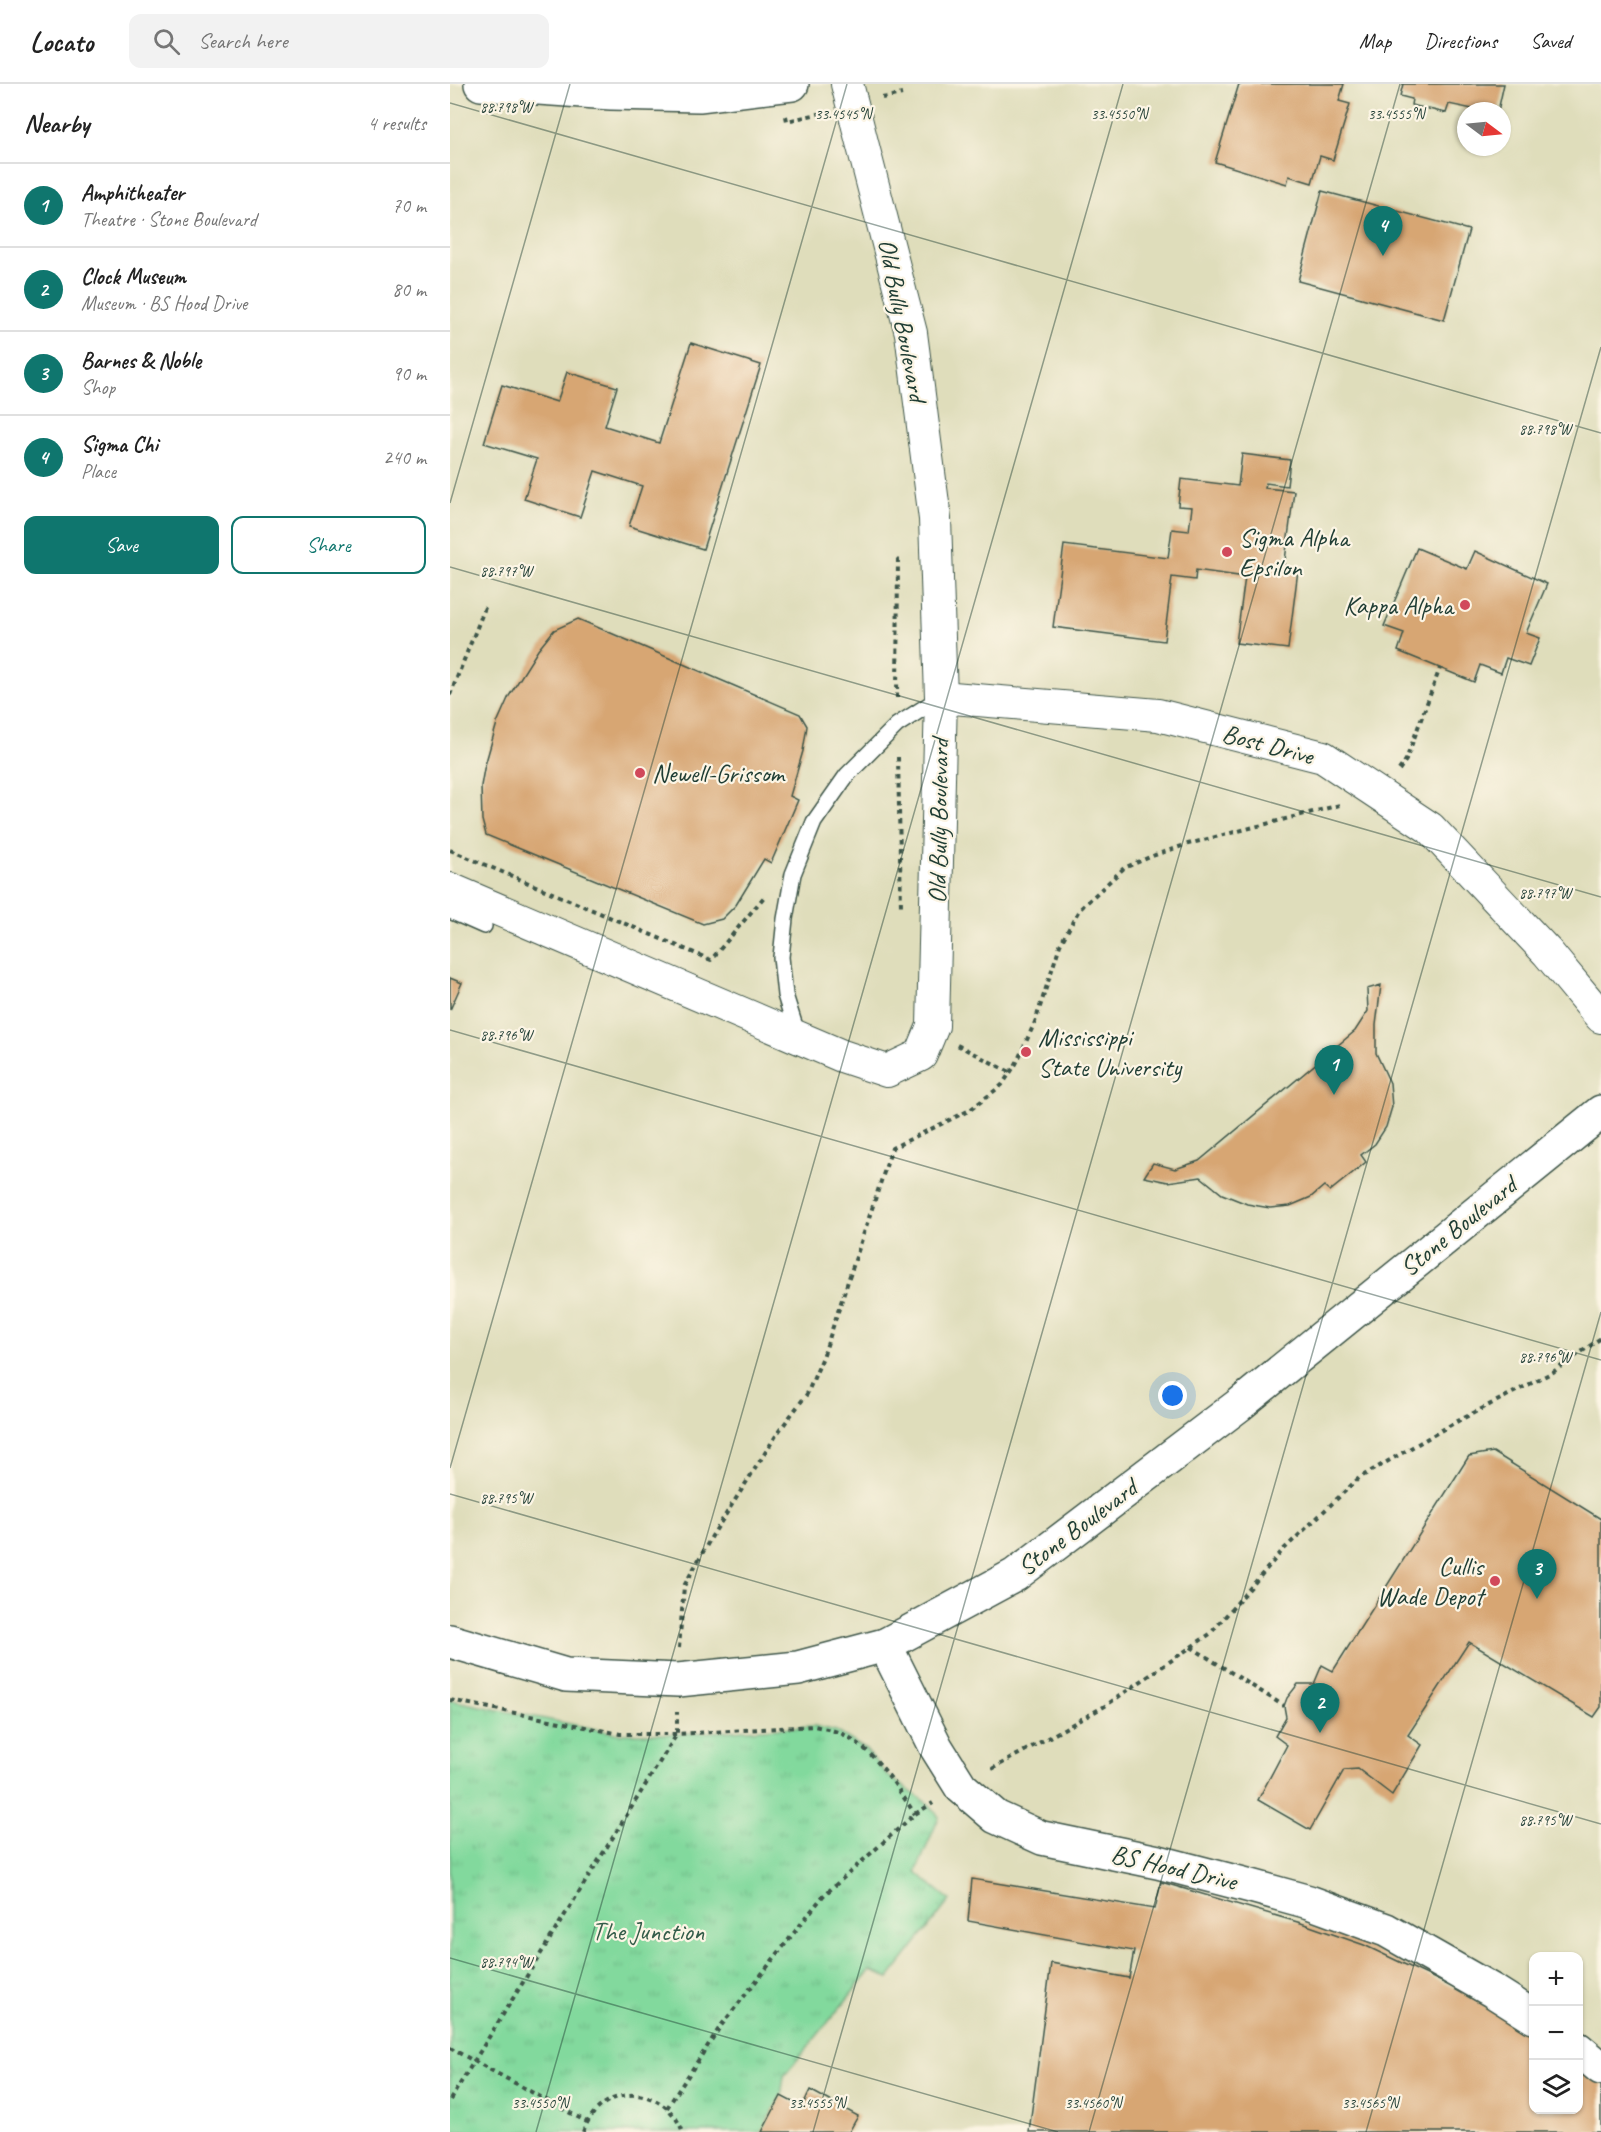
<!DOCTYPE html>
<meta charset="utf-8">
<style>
:root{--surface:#fff;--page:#f2f2f2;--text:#222;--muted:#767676;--line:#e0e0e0;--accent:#0f766e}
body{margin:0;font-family:Caveat,sans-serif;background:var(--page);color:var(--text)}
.controls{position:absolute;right:18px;bottom:18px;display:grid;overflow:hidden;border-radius:12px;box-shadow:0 2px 4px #0004}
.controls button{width:54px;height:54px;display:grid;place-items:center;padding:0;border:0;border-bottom:2px solid var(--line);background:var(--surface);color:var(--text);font:30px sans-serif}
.compass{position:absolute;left:1007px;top:18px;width:54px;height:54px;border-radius:50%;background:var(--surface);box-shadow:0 2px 4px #0004;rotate:106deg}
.you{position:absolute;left:723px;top:1312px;width:21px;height:21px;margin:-15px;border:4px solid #fff;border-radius:50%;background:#1a73e8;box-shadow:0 0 0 9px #1a73e833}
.badge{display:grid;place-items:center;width:39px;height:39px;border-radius:50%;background:var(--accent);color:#fff;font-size:20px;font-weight:700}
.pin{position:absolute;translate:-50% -50px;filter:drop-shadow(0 2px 3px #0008)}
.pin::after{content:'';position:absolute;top:32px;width:21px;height:18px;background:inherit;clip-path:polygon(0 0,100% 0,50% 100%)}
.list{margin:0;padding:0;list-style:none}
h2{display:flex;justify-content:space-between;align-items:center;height:78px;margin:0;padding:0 24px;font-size:26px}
h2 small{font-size:20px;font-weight:400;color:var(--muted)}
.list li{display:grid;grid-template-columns:39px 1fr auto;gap:18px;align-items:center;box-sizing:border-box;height:84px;padding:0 24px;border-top:2px solid var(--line)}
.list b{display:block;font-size:22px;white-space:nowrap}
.list p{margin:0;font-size:20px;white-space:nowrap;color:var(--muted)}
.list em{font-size:20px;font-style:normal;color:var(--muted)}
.actions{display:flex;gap:12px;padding:18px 24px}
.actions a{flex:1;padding:14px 0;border:2px solid var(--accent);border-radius:12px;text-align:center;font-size:21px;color:var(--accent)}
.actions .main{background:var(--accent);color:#fff}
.icon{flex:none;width:33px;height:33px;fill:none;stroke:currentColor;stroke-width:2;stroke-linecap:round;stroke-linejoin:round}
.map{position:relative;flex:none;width:1151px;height:2048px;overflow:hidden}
header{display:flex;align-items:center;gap:36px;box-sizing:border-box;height:84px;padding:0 30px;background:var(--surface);border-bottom:2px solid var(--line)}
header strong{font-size:28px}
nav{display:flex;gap:33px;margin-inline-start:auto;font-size:21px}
.search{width:420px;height:54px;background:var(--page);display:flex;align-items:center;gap:15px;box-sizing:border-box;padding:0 21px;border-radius:12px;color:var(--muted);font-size:22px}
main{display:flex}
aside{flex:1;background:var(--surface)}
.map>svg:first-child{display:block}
.built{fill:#dfddbb;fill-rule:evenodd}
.park{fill:url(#park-tufts);stroke:#508b68;stroke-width:1.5}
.building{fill:#d7a673}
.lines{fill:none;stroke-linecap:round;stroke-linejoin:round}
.service-casing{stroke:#3e5548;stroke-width:18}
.minor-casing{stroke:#3e5548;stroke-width:34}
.tertiary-casing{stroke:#3e5548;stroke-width:36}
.path{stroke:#3e5548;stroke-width:4;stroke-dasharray:4.5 4.5;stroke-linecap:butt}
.service{stroke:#fff;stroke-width:15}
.minor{stroke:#fff;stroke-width:32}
.tertiary{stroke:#fff;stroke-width:33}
.ticks{fill:none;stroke:#1f3d34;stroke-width:1.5;stroke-opacity:0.45}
.poi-dot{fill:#d1495b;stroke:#fcf5e5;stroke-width:2}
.labels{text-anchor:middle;stroke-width:4.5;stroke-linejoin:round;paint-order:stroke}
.street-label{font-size:26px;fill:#1f3d34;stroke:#fcf5e5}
.poi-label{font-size:26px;fill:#1f3d34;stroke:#fcf5e5;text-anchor:start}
.park-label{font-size:26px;fill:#335c49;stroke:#fcf5e5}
.ticks-label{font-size:15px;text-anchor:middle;fill:#1f3d34;stroke:#fcf5e5;stroke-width:4.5;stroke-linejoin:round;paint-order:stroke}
</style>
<header>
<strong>Locato</strong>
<div class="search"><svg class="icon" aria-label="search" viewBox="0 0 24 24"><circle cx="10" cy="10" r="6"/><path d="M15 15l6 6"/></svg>Search here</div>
<nav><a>Map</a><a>Directions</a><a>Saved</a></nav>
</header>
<main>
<aside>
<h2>Nearby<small>4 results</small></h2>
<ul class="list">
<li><span class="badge">1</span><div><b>Amphitheater</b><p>Theatre · Stone Boulevard</p></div><em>70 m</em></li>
<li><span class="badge">2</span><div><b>Clock Museum</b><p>Museum · BS Hood Drive</p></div><em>80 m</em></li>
<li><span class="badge">3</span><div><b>Barnes &amp; Noble</b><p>Shop</p></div><em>90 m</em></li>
<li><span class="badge">4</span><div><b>Sigma Chi</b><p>Place</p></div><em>240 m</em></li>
</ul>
<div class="actions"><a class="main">Save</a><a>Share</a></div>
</aside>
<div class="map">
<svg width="1151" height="2048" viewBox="0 0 1151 2048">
<defs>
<pattern id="park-tufts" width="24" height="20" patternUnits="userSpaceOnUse" patternTransform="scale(1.5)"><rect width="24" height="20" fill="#82d99d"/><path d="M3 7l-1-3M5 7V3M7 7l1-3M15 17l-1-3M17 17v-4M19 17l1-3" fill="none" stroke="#70bb88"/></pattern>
</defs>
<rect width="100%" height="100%" fill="#fcf5e5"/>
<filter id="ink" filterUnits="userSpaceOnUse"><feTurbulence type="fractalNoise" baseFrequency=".0167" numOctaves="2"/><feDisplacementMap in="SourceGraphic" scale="12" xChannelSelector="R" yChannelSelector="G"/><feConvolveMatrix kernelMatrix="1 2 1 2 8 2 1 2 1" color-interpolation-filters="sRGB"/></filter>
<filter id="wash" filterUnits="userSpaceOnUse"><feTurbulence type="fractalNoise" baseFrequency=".008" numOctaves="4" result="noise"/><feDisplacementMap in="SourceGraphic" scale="24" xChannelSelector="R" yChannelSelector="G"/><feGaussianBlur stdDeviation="1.35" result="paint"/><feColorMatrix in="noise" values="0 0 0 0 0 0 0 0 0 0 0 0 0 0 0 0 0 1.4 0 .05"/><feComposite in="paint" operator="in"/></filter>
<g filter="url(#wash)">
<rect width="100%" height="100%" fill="#eedebc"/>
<path class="built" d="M0 0H1151V2048H0ZM1016 27H1052V63H1016ZM1084 1872H1128V2026H1084Z"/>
<polygon class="park" points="0,1616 170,1650 227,1650 364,1642 386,1647 415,1665 438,1692 480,1721 489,1733 466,1788 500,1816 439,1894 420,1887 334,1992 331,2012 312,2048 0,2048"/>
<g id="blocks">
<g class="building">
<polygon points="789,0 894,0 889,17 900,20 883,76 870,72 862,99 839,92 837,100 765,78"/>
<polygon points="953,0 1054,0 1048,27 1032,27 999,20 996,29 961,21 962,15 950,12"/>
<polygon points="872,107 1019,146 994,236 848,197"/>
<polygon points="241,259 311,281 253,465 179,442 192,402 145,387 130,433 74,415 87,375 34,359 52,301 107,318 117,288 167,303 155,342 209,359"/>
<polygon points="792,370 840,376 837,402 816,399 815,404 844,407 834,484 848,486 838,565 786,559 795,493 746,486 745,496 722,493 714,557 603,543 614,461 718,474 722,445 739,447 742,423 728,422 731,395 788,402"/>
<polygon points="967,464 1017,485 1025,467 1097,500 1076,549 1090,554 1079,582 1056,574 1051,589 1030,581 1024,598 948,567 954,549 934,542"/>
<polygon points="128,535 350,630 357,642 353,667 340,712 348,716 321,779 314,775 286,821 272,835 253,840 36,751 32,736 31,702 34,685 47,639 59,612 88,566 104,546"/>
<polygon points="0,894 12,899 0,926"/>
<polygon points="931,901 926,941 926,969 940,999 942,1023 936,1043 925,1060 911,1071 916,1078 880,1107 874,1102 861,1113 840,1122 820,1124 797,1120 772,1110 751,1093 718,1098 694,1093 703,1079 725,1085 749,1077 905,947 918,927 917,905"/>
<polygon points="1043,1368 1151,1435 1151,1623 1144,1633 1019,1558 958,1651 972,1661 942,1711 908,1685 894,1686 860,1746 808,1716 837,1661 825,1652 836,1633 834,1622 837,1614 848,1600 864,1600 872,1581 883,1587 1019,1372"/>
<polygon points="522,1795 705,1825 711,1798 851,1839 914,1861 1015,1909 1084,1951 1084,2026 1128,2026 1128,1982 1151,1999 1151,2048 579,2048 601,1879 679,1894 684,1867 518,1837"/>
<polygon points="360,2006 408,2032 399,2048 312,2048 331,2012 352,2023"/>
</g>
</g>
</g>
<g filter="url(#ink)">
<use href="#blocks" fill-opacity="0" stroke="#3e5548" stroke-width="1.5"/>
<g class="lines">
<g class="service-casing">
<g id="service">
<polyline points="0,827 34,842"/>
<polyline points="348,952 335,911 331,873 335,835 343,790 364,738 397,691 447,641 491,613"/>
</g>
</g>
<g class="minor-casing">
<g id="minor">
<polyline points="491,613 708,631 873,673 980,744 1097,868 1151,933"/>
<polyline points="0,805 392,972 437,987 471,971 483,942 491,613 485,435 461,249 397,0"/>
</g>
</g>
<g class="tertiary-casing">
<g id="tertiary">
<polyline points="31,0 161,9 249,11 342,0"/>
<polyline points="0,1557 116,1591 228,1596 348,1584 435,1561 565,1491 789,1321 1151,1028"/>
<polyline points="435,1561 486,1663 511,1703 546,1733 592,1754 708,1778 801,1802 859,1818 936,1846 1043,1907 1084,1933"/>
<polyline points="1128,1965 1151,1984"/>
</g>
</g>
<g class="path">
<polyline points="432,14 452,10"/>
<polyline points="336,32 337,37 372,29"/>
<polyline points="0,611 36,521"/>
<polyline points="447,614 448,471"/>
<polyline points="448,673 451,824"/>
<polyline points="949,686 956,676 990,584"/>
<polyline points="0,766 261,876 314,813"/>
<polyline points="507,961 560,988"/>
<polyline points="741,1563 834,1622"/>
<polyline points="229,1564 234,1502 262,1452 294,1402 329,1347 357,1310 373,1273 442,1064 520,1026 552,1001 566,980 585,938 610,861 629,826 674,784 705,771 738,760 890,721"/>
<path d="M0 1616 170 1650H227L364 1642C377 1645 389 1647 400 1654 428 1671 447 1704 465 1730"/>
<polyline points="542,1685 655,1622 760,1550 833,1466 909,1394 1006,1338 1103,1288 1151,1254"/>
<polyline points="0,1964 137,2038"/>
<polyline points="0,2016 227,1650 227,1628"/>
<polyline points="217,2024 270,1943 373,1812 465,1730 483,1719"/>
<path d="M133 2048C151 1998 214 1999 233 2048"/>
</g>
<use href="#service" class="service"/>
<use href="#minor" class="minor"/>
<use href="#tertiary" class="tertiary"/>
</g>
</g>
<path class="ticks" d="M0 19 1151 349M0 419 120 0M0 483 1151 813M0 946 1151 1276M0 1384 397 0M0 1410 1151 1740M0 1874 608 2048M86 2048 673 0M363 2048 950 0M639 2048 1151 263M916 2048 1151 1228"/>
<g class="poi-dot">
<circle cx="777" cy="468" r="6"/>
<circle cx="1015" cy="521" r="6"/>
<circle cx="190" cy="689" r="6"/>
<circle cx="576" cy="968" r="6"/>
<circle cx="1045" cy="1497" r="6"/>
</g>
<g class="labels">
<g class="street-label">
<text transform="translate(453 236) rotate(79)" y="9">Old Bully Boulevard</text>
<text transform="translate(818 660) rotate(15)" y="9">Bost Drive</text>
<text transform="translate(488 737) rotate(-89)" y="9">Old Bully Boulevard</text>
<text transform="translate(1008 1142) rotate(-39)" y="9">Stone Boulevard</text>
<text transform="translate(627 1443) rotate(-37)" y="9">Stone Boulevard</text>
<text transform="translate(724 1783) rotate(13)" y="9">BS Hood Drive</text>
</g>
<g class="poi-label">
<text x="789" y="462">Sigma Alpha<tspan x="789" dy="30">Epsilon</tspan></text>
<text x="1003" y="530" text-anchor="end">Kappa Alpha</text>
<text x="202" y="698">Newell-Grissom</text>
<text x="588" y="962">Mississippi<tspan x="588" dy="30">State University</tspan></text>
<text x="1033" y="1491" text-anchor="end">Cullis<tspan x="1033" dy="30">Wade Depot</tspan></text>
</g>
<g class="park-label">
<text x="198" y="1856">The Junction</text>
</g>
</g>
<g class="ticks-label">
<text x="56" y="28">88.798°W</text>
<text x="393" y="35">33.4545°N</text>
<text x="669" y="35">33.4550°N</text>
<text x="946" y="35">33.4555°N</text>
<text x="1095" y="350">88.798°W</text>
<text x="56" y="492">88.797°W</text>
<text x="1095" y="814">88.797°W</text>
<text x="56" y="956">88.796°W</text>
<text x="1095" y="1278">88.796°W</text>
<text x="56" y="1419">88.795°W</text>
<text x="1095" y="1741">88.795°W</text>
<text x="56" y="1883">88.794°W</text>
<text x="90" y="2024">33.4550°N</text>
<text x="367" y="2024">33.4555°N</text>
<text x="643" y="2024">33.4560°N</text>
<text x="920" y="2024">33.4565°N</text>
</g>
</svg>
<div class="controls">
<button>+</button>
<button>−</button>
<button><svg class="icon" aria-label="layers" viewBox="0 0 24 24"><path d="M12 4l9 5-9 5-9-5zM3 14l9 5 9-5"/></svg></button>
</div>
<svg class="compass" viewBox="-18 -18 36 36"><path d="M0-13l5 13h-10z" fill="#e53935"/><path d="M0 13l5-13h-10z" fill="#767676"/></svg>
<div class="you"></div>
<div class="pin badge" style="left:884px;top:1011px">1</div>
<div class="pin badge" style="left:870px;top:1649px">2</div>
<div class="pin badge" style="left:1087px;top:1515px">3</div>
<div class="pin badge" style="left:933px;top:172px">4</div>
</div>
</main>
